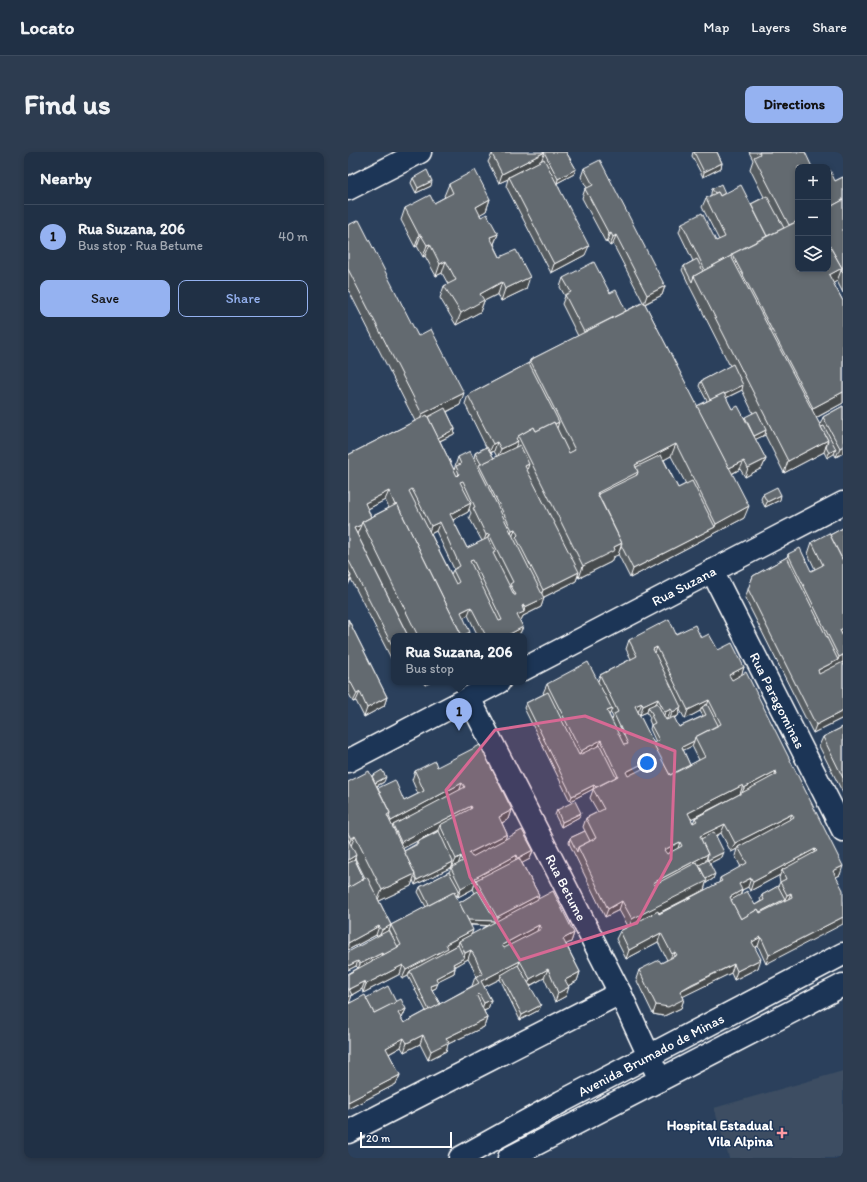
<!DOCTYPE html>
<meta charset="utf-8">
<style>
:root{--surface:#203045;--page:#2d3c50;--text:#f1f3f6;--muted:#a2a9b3;--line:#3d4b5e;--accent:#95b2f1}
body{margin:0;font-family:Itim,sans-serif;background:var(--page);color:var(--text)}
.controls{position:absolute;right:12px;top:12px;display:grid;overflow:hidden;border-radius:8px;box-shadow:0 2px 6px #0003}
.controls button{width:36px;height:36px;display:grid;place-items:center;padding:0;border:0;border-bottom:1px solid var(--line);background:var(--surface);color:var(--text);font:20px sans-serif}
.scale{position:absolute;left:12px;bottom:10px;width:92px;box-sizing:border-box;padding-left:4px;border:2px solid #fff;border-top:0;font-size:11px;line-height:14px;white-space:nowrap;color:#fff;-webkit-text-stroke:3px #1d3557;paint-order:stroke}
.you{position:absolute;left:299px;top:611px;width:14px;height:14px;margin:-10px;border:3px solid #fff;border-radius:50%;background:#1a73e8;box-shadow:0 0 0 6px #1a73e833}
.badge{display:grid;place-items:center;width:26px;height:26px;border-radius:50%;background:var(--accent);color:#111;font-size:13px;font-weight:700}
.pin{position:absolute;translate:-50% -33px;filter:drop-shadow(0 1px 2px #0008)}
.pin::after{content:'';position:absolute;top:21px;width:14px;height:12px;background:inherit;clip-path:polygon(0 0,100% 0,50% 100%)}
.popup{position:absolute;left:43px;top:481px;width:136px;height:52px;box-sizing:border-box;display:grid;place-content:center;border-radius:8px;background:var(--surface);filter:drop-shadow(0 1px 3px #0005);font-size:13px;white-space:nowrap;color:var(--muted)}
.popup b{font-size:15px;color:var(--text)}
.popup::after{content:'';position:absolute;left:50%;top:100%;margin-left:-8px;border:8px solid transparent;border-top-color:var(--surface)}
.list{margin:0;padding:0;list-style:none}
h2{display:flex;justify-content:space-between;align-items:center;height:52px;margin:0;padding:0 16px;font-size:17px}
h2 small{font-size:13px;font-weight:400;color:var(--muted)}
.list li{display:grid;grid-template-columns:26px 1fr auto;gap:12px;align-items:center;box-sizing:border-box;height:64px;padding:0 16px;border-top:1px solid var(--line)}
.list b{display:block;font-size:15px;white-space:nowrap}
.list p{margin:0;font-size:13px;white-space:nowrap;color:var(--muted)}
.list em{font-size:13px;font-style:normal;color:var(--muted)}
.actions{display:flex;gap:8px;padding:12px 16px}
.actions a{flex:1;padding:9px 0;border:1px solid var(--accent);border-radius:8px;text-align:center;font-size:14px;color:var(--accent)}
.actions .main{background:var(--accent);color:#111}
.icon{flex:none;width:22px;height:22px;fill:none;stroke:currentColor;stroke-width:2;stroke-linecap:round;stroke-linejoin:round}
.map{position:relative;flex:none;width:495px;height:1006px;overflow:hidden;border-radius:8px}
header{display:flex;align-items:center;gap:24px;box-sizing:border-box;height:56px;padding:0 20px;background:var(--surface);border-bottom:1px solid var(--line)}
header strong{font-size:19px}
nav{display:flex;gap:22px;margin-inline-start:auto;font-size:14px}
.intro{display:flex;align-items:center;justify-content:space-between;box-sizing:border-box;height:96px;padding:0 24px}
h1{margin:0;font-size:28px}
.button{padding:10px 18px;border-radius:8px;background:var(--accent);color:#111;font-size:14px;font-weight:700}
main{display:flex;gap:24px;padding:0 24px}
aside{flex:1;background:var(--surface);border-radius:8px;box-shadow:0 2px 6px #0003}
.map>svg:first-child{display:block}
.built{fill:#3c4d62}
.lines{fill:none;stroke-linecap:round;stroke-linejoin:round}
.minor-casing{stroke:#fff;stroke-width:25}
.secondary-casing{stroke:#fff;stroke-width:25}
.minor{stroke:#1d3557;stroke-width:22}
.secondary{stroke:#1d3557;stroke-width:22}
.wall{fill:#565c60;stroke:#fff;fill-rule:evenodd}
.shaded-wall{fill:#464b4e;stroke:#fff}
.building{fill:#646b70;stroke:#fff;fill-rule:evenodd}
.marked{fill:#d76994;fill-opacity:0.2;stroke:#d76994;stroke-width:3;stroke-linejoin:round}
.poi-dot{fill:#ff9aa2;stroke:#1d3557;stroke-width:1.5}
.labels{text-anchor:middle;stroke-width:3;stroke-linejoin:round;paint-order:stroke}
.street-label{font-size:14px;fill:#fff;stroke:#1d3557}
.poi-label{font-size:14px;font-weight:bold;fill:#fff;stroke:#1d3557;text-anchor:end}
</style>
<header>
<strong>Locato</strong>
<nav><a>Map</a><a>Layers</a><a>Share</a></nav>
</header>
<div class="intro"><h1>Find us</h1><a class="button">Directions</a></div>
<main>
<aside>
<h2>Nearby<small></small></h2>
<ul class="list">
<li><span class="badge">1</span><div><b>Rua Suzana, 206</b><p>Bus stop · Rua Betume</p></div><em>40 m</em></li>
</ul>
<div class="actions"><a class="main">Save</a><a>Share</a></div>
</aside>
<div class="map">
<svg width="495" height="1006" viewBox="0 0 495 1006">
<rect width="100%" height="100%" fill="#2b405c"/>
<filter id="ink" filterUnits="userSpaceOnUse"><feTurbulence type="fractalNoise" baseFrequency=".025" numOctaves="2"/><feDisplacementMap in="SourceGraphic" scale="8" xChannelSelector="R" yChannelSelector="G"/><feConvolveMatrix kernelMatrix="1 2 1 2 8 2 1 2 1" color-interpolation-filters="sRGB"/></filter>
<g filter="url(#ink)">
<polygon class="built" points="495,919 495,1006 381,1006 366,956"/>
<g class="lines">
<g class="minor-casing">
<g id="minor">
<polyline points="0,37 72,0"/>
<path id="s1" d="M364 419 495 678"/>
<path id="s2" d="M176 517 495 351"/>
<path id="s3" d="M121 546 272 841 312 928"/>
<polyline points="0,609 151,530"/>
<polyline points="0,980 272,841"/>
</g>
</g>
<g class="secondary-casing">
<g id="secondary">
<path id="s4" d="M112 1006 213 950 495 802"/>
<polyline points="161,1006 495,833"/>
</g>
</g>
<use href="#minor" class="minor"/>
<use href="#secondary" class="secondary"/>
</g>
<g class="wall">
<polygon points="218,0 228,17 226,22 209,31 237,103 203,121 158,34 160,27 151,31 140,10 144,2"/>
<polygon points="345,0 369,0 374,11 373,16 355,25 344,4"/>
<path d="M401 0H457L450 117 487 29 495 25V141L489 129 485 131 495 149V251L468 266 472 273 475 265 495 254V301L488 305 486 301 479 306 476 300 436 321 417 283 407 287 418 307 414 316 397 325 392 317 384 322 396 366 282 426 270 402 265 405 263 410 231 426 230 423 228 429 196 445 193 455 175 464 173 468 172 469 175 475 171 483 170 484H130L120 463 115 466 120 484H60L9 382 46 484V512L3 427 0 433V303L67 269 0 137V73L70 184 112 253 99 260 107 277 106 282 92 289 106 318 107 315V314L110 305 126 306 127 301 138 295 117 252 120 243 181 211 182 208 230 184 214 152 217 144 212 135 215 126 262 141 278 159 295 150 265 92 262 94 259 90 258 91 234 46 237 37 239 36 233 25 236 16 317 134 314 143 297 152 349 254 359 249 351 234 353 229 382 214 342 135 334 118 336 114 345 109 331 80 334 71 368 89 371 88 354 55 358 46 363 43V41L364 37 377 41 403 52 416 45 402 17 405 8ZM394 238 405 261 397 266 384 257 378 246ZM146 299 149 305 146 306 143 301ZM323 304 338 332 330 336 316 308ZM37 348 41 356 23 365 20 357ZM121 357 123 361 121 365 134 389 119 396 105 368 120 360ZM88 379 106 417 105 418 103 422 83 382Z"/>
<polygon points="65,26 83,34 68,41 63,31"/>
<polygon points="101,32 142,47 138,59 132,62 133,65 150,82 146,92 152,105 178,137 153,149 150,142 136,149 132,160 108,173 92,146 96,134 100,132 94,121 88,124 77,104 75,105 69,94 67,95 53,68 57,56 86,51 97,45 96,44"/>
<polygon points="415,342 432,348 417,355 413,347"/>
<polygon points="495,376 495,566 465,581 397,446 405,424 439,405 440,402 463,419 467,417 460,402 464,390 482,383"/>
<polygon points="0,467 39,545 36,554 16,565 8,549 5,550 0,540"/>
<path d="M328 482 353 486 370 498 396 515 393 523 492 723 488 725 418 812 410 794 407 795 410 816 386 828 383 821 335 844 336 847 333 856 316 864 305 862 288 827 291 818 313 811 319 808 310 790 278 807 268 787 272 779 280 774 271 758 257 765 221 691 222 686 237 679 235 675 238 666 250 660 242 646 245 638V637L222 649 176 556 178 551 196 542 195 541 199 532 250 529 252 523 283 507 278 497 281 488ZM332 558 337 567 352 559 355 564 331 575 326 566 330 564ZM262 560 265 565 264 568 261 563ZM290 560 292 563 299 560 302 566 301 568 303 573 302 577 308 590 305 591ZM344 594 351 608 342 613 335 598ZM374 651 347 666 345 671 343 667ZM373 681 383 700 389 697 387 704 393 715 372 726 371 731 311 762V761L356 738 358 731 365 727 362 711 374 705 368 684ZM432 723 431 726 432 730 430 734 414 743 412 747 413 749 407 753 393 742 394 738 400 735 402 739Z"/>
<polygon points="75,530 83,530 77,533"/>
<polygon points="495,575 495,641 471,594 475,585"/>
<path d="M89 615 164 658 161 667 154 671 159 682 157 687 185 698 182 707 174 711 191 743 189 748 226 781 223 790 218 792 232 820 229 829 220 834 218 844 207 850 196 826 182 834 191 858 172 868 152 827 136 835 143 848 140 857 136 859 139 866 136 875 100 892 98 899 80 908 72 892 56 900 53 895 41 902 52 923 48 932 0 957V822L10 816 8 814 0 818 29 784 28 783 0 798V630L24 624 36 630 29 634 30 636 56 649 70 642 64 628 67 619ZM90 678V679L69 690 68 692 56 699 55 696ZM7 706 17 726 16 727 7 708ZM104 715 103 716 101 720 72 735 70 740 78 755 43 773 41 778 43 773 31 749 63 734 65 728 67 733ZM126 733 125 737 127 741 111 751 107 744 109 743 110 745 125 737ZM123 773 141 774 123 783ZM110 793 99 800V799ZM120 807 125 816 128 825H127L124 834 92 852 84 838 88 836 89 829 106 821 107 816V815ZM52 822 54 827 60 824 78 859 56 871 53 866H54L58 857 48 850 18 846 1 851 4 843 14 837 15 841Z"/>
<polygon points="209,658 231,665 213,675 207,663"/>
</g>
<g class="shaded-wall">
<polygon points="197,0 193,9 161,25 160,27 151,31 154,22"/>
<polygon points="374,11 373,16 355,25 356,20"/>
<polygon points="228,17 226,22 209,31 210,27"/>
<polygon points="84,29 83,34 68,41 70,36"/>
<polygon points="142,47 138,59 124,67 128,55"/>
<polygon points="263,81 259,90 258,91 261,82"/>
<polygon points="150,82 145,94 142,85"/>
<polygon points="71,83 73,83 69,94 67,95"/>
<polygon points="268,83 265,92 262,94 265,85"/>
<polygon points="82,92 77,104 75,105 79,93"/>
<polygon points="241,94 237,103 203,121 206,112"/>
<polygon points="98,109 94,121 88,124 92,112"/>
<polygon points="494,116 489,129 476,137 481,123"/>
<polygon points="182,125 178,137 153,149 157,137"/>
<polygon points="154,130 150,142 136,149 132,160 108,173 113,161 132,142"/>
<polygon points="317,134 314,143 296,152 299,143"/>
<polygon points="395,233 394,238 361,254 363,249"/>
<polygon points="495,240 495,251 460,270 465,256"/>
<polygon points="116,241 112,253 70,274 74,262"/>
<polygon points="211,270 208,279 187,282"/>
<polygon points="107,277 106,282 85,292 87,287"/>
<polygon points="418,278 417,283 404,289 406,284"/>
<polygon points="480,288 476,300 436,321 440,309"/>
<polygon points="170,289 166,298 149,306 153,297"/>
<polygon points="149,290 146,299 141,301 145,292"/>
<polygon points="328,292 323,304 289,322 285,332 251,349 249,341 287,313"/>
<polygon points="495,294 495,301 488,305 492,296"/>
<polygon points="488,297 486,302 479,306 481,301"/>
<polygon points="418,307 414,316 397,325 400,316"/>
<polygon points="396,309 392,317 376,326 379,317"/>
<polygon points="181,312 178,321 177,314"/>
<polygon points="41,339 37,348 14,360 17,351"/>
<polygon points="433,343 432,348 417,355 419,350"/>
<polygon points="123,351 120,360 99,371 102,362"/>
<polygon points="401,354 396,366 282,426 285,417 367,375 368,372"/>
<polygon points="92,370 88,379 80,383 83,374"/>
<polygon points="13,373 9,382 6,376"/>
<polygon points="167,377 164,386 161,387 164,378"/>
<polygon points="141,382 138,391 135,392 138,383"/>
<polygon points="274,391 270,403 265,405 263,410 231,426 235,414 266,395"/>
<polygon points="231,420 228,429 192,447 195,438"/>
<polygon points="3,424 0,433 0,426"/>
<polygon points="196,446 193,455 175,464 173,468 166,472 169,463 174,454 176,453 173,461 176,460 177,455"/>
<polygon points="123,455 120,463 109,469 113,460"/>
<polygon points="175,475 171,483 170,484 158,484"/>
<polygon points="495,476 495,486 492,478"/>
<polygon points="122,480 120,484 113,484"/>
<polygon points="309,495 306,504 305,497"/>
<polygon points="495,503 495,513 467,527 470,518 490,508 491,505"/>
<polygon points="396,515 393,524 378,532 381,523"/>
<polygon points="78,530 83,530 77,533"/>
<polygon points="12,540 8,549 5,550 9,542"/>
<polygon points="39,545 36,554 16,565 19,556"/>
<polygon points="310,547 307,555 300,555 299,560 292,563 295,554"/>
<polygon points="361,548 358,557 354,555 352,559 337,567 340,558"/>
<polygon points="294,551 290,560 284,563 287,554"/>
<polygon points="333,555 330,564 321,568 325,560"/>
<polygon points="264,557 260,566 259,559"/>
<polygon points="323,557 320,566 314,569 317,560"/>
<polygon points="495,559 495,566 465,581 468,573"/>
<polygon points="253,588 250,597 230,608 233,599"/>
<polygon points="346,589 344,594 332,600 334,595"/>
<polygon points="296,611 293,620 274,629 278,620"/>
<polygon points="428,619 425,628 393,644 396,636"/>
<polygon points="38,625 36,630 20,638 22,634"/>
<polygon points="114,631 111,640 45,673 45,675 40,678 43,669"/>
<polygon points="246,633 245,637 222,649 224,644"/>
<polygon points="395,633 392,642 337,670 340,661"/>
<polygon points="123,654 120,663 92,673 90,678 50,699 53,690"/>
<polygon points="164,658 161,667 148,674 151,665"/>
<polygon points="233,661 231,665 213,675 214,670"/>
<polygon points="444,662 440,671 390,695 389,697 383,700 387,691"/>
<polygon points="377,672 373,681 352,692 352,684"/>
<polygon points="159,682 156,690 118,709 121,701"/>
<polygon points="7,684 2,696 0,694 3,687"/>
<polygon points="332,690 329,699 313,707 316,698"/>
<polygon points="467,697 464,706 434,718 432,723 402,739 405,730"/>
<polygon points="185,698 182,707 167,715 170,706"/>
<polygon points="376,700 374,705 358,713 360,708"/>
<polygon points="360,702 357,711 351,713 350,715 302,739 305,731"/>
<polygon points="8,703 5,712 0,715 0,708"/>
<polygon points="169,703 166,712 128,728 125,737 110,745 113,736 127,726"/>
<polygon points="113,704 110,713 104,716 108,707"/>
<polygon points="105,710 104,715 67,733 69,728"/>
<polygon points="495,714 492,723 482,728 485,719"/>
<polygon points="67,722 63,734 29,750 34,738"/>
<polygon points="367,722 365,727 358,731 356,738 281,776 284,767"/>
<polygon points="403,726 400,735 388,741 391,732"/>
<polygon points="111,738 109,743 100,748 100,744"/>
<polygon points="394,738 391,747 380,749 382,745"/>
<polygon points="443,741 439,750 435,752 439,743"/>
<polygon points="191,743 188,752 146,774 114,772 116,767 148,769 149,765"/>
<polygon points="437,747 435,752 391,771"/>
<polygon points="274,749 271,758 257,765 260,757"/>
<polygon points="495,765 495,772 418,812 421,803"/>
<polygon points="43,773 40,782 30,787 34,778"/>
<polygon points="191,773 188,782 151,802 154,793"/>
<polygon points="31,774 28,783 0,798 0,791"/>
<polygon points="125,778 122,786 111,789 110,793 99,799 97,805 62,819 60,824 54,827 58,818 98,792"/>
<polygon points="226,781 223,790 211,796 215,787"/>
<polygon points="313,781 310,790 278,807 281,798"/>
<polygon points="413,785 410,794 401,798 404,790"/>
<polygon points="123,798 120,807 103,816 105,812 116,806 117,801"/>
<polygon points="327,800 324,809 321,810 324,802"/>
<polygon points="34,801 32,806 10,817 12,812"/>
<polygon points="413,807 410,816 386,828 389,819"/>
<polygon points="10,809 8,814 0,818 0,814"/>
<polygon points="172,809 169,818 153,823 152,827 130,838 133,829"/>
<polygon points="386,812 383,821 328,848 332,839"/>
<polygon points="55,813 52,822 15,841 18,832"/>
<polygon points="107,816 106,821 86,831 88,826"/>
<polygon points="200,817 196,826 179,835 182,827"/>
<polygon points="232,820 229,829 214,837 217,828"/>
<polygon points="17,829 14,837 0,845 1,837"/>
<polygon points="90,831 88,836 81,839 82,834"/>
<polygon points="221,835 218,844 207,850 210,841"/>
<polygon points="4,843 1,852 0,852 0,845"/>
<polygon points="336,847 333,856 316,864 305,862 308,853"/>
<polygon points="143,848 140,857 133,860 136,851"/>
<polygon points="193,853 191,858 172,868 174,863"/>
<polygon points="58,857 54,866 47,869 50,861"/>
<polygon points="139,866 136,875 100,892 98,899 80,908 83,899 98,886"/>
<polygon points="75,883 72,892 56,900 59,891"/>
<polygon points="56,886 53,895 35,905 38,896"/>
<polygon points="52,923 48,932 0,957 0,950"/>
</g>
<g class="building">
<polygon points="147,0 197,0 154,22 144,2"/>
<polygon points="196,0 218,0 228,17 210,27"/>
<polygon points="346,0 369,0 374,11 356,20"/>
<polygon points="411,0 457,0 464,15 450,15 450,69 441,73 408,9 406,5 412,2"/>
<polygon points="196,7 241,94 206,112 161,25"/>
<polygon points="252,8 317,134 299,143 268,83 265,85 263,81 261,82 237,37 245,33 236,16"/>
<polygon points="79,18 84,29 70,36 65,26"/>
<polygon points="127,18 142,47 128,55 133,65 139,62 150,82 142,85 152,105 168,98 182,125 157,137 154,130 132,142 136,148 113,161 96,134 108,128 98,109 92,112 82,92 79,93 73,83 71,83 57,56 82,43 86,51 105,41 101,32"/>
<polygon points="482,18 487,29 495,25 495,48 484,54 480,47 480,19"/>
<polygon points="373,32 377,41 372,44 370,40 367,41 364,37"/>
<polygon points="393,33 419,84 384,102 383,104 357,118 334,71 354,61 368,89 377,85 358,46 370,40 372,44"/>
<polygon points="419,44 436,76 419,84 403,52"/>
<polygon points="480,47 484,54 495,48 495,121 493,118 494,116 480,91"/>
<polygon points="11,68 70,184 83,177 116,241 74,262 0,117 0,73"/>
<polygon points="450,69 450,117 480,117 480,91 494,116 481,123 495,149 495,240 465,256 384,102"/>
<polygon points="383,104 480,288 440,309 346,124"/>
<polygon points="349,107 355,119 346,124 344,130 336,114"/>
<polygon points="246,110 262,141 268,138 278,159 236,180 217,143 223,140 215,126"/>
<polygon points="296,150 401,354 368,372 328,292 287,313 290,320 249,341 274,391 266,395 267,398 235,414 170,284 186,275 188,279 206,270 221,301 227,298 182,208"/>
<polygon points="181,211 211,270 207,272 206,270 188,279 186,275 170,284 168,287 170,289 153,297 149,290 145,292 120,243"/>
<polygon points="385,212 395,233 377,242 376,241 362,248 353,229"/>
<polygon points="376,241 384,257 390,254 418,307 400,316 396,309 381,316 349,254"/>
<polygon points="495,254 495,294 492,296 475,265"/>
<polygon points="97,256 107,277 90,286 80,265"/>
<polygon points="409,259 418,278 406,284 397,265"/>
<path d="M79 263 109 324 111 322 108 314 113 312 110 305 122 299 196 446 177 455 176 453 174 454 176 460 169 463 175 475 158 484H138L123 455 113 460 122 480 114 484 49 352 47 353 41 339 17 351 23 365 14 370 13 373 6 376 60 484H46V497L0 407V303ZM115 329 127 355 125 356 138 383 141 382 165 430 162 432 168 443H166L145 401 147 400 140 386 119 396 102 362 123 351 112 330ZM64 337 83 374 92 370 112 414 105 418 111 430 108 432 61 339ZM125 408 154 468 151 469 122 409Z"/>
<polygon points="476,274 488,297 481,301 478,295 480,288 473,275"/>
<polygon points="172,293 181,312 177,314 231,420 195,438 168,385 170,383 167,377 164,378 131,313"/>
<polygon points="139,295 146,306 133,312 127,301"/>
<polygon points="313,303 330,336 344,329 367,375 285,417 273,393 274,391 250,342 289,323 290,320 288,315"/>
<polygon points="429,335 433,343 419,350 415,342"/>
<polygon points="49,352 114,484 70,484 14,370"/>
<polygon points="495,376 495,409 482,383"/>
<polygon points="481,381 495,409 495,476 492,478 495,485 495,503 491,505 440,402 452,396 463,419 475,413 464,390"/>
<polygon points="439,405 490,508 470,518 471,522 495,510 495,559 468,573 400,437 405,424"/>
<polygon points="0,417 3,424 0,426"/>
<polygon points="0,467 39,545 19,556 12,540 9,542 0,525"/>
<path d="M321 467 328 482 347 473 353 486 361 482 370 498 384 491 396 515 381 523 384 528 398 520 495 714 485 719 495 738V765L421 803 413 785 404 790 413 807 389 819 386 812 344 832 332 839 336 847 320 855 308 853 291 818 311 808 313 811 329 803 327 800 324 802 313 781 281 798 272 779 310 759 311 762 374 729 372 726 399 711 390 695 446 665 444 662 387 691 377 672 352 684 360 702 305 731 306 733 349 710 359 729 284 767 274 749 260 757 230 695 248 686 238 666 256 657 245 637 270 624 253 588 233 599 199 532 240 510 264 557 259 559 276 593 280 592 266 562 270 560 252 523 289 504 281 488ZM309 495 340 558 361 548 373 572 347 585 357 605 322 623 287 554 294 551 295 554 310 547 317 560 323 557 325 560 333 555 305 497ZM296 611 298 615 280 624 278 620ZM428 619 429 622 347 666 349 669 345 671 340 661 395 633 396 636ZM332 690 334 694 319 702 316 698ZM467 697 469 699 434 718 438 727 432 730 439 743 443 741 444 745 412 761 410 757 393 767 382 745 394 738 391 732 403 726 405 730Z"/>
<polygon points="200,540 231,603 252,593 268,625 248,635 246,633 224,644 178,551"/>
<polygon points="309,551 318,568 326,565 331,575 358,563 354,555 359,552 370,573 347,585 346,589 334,595 342,613 322,623 305,591 311,588 303,573 307,571 303,563 305,563 300,555"/>
<polygon points="495,575 495,626 475,585"/>
<polygon points="132,593 164,658 151,665 159,682 121,701 124,705 174,678 185,698 170,706 169,703 127,726 128,728 113,736 103,716 115,709 113,704 108,707 92,673 124,656 123,654 53,690 45,673 117,635 114,631 43,669 41,664 42,661 30,636 47,628 56,649 76,639 67,619 87,609 89,615"/>
<polygon points="34,618 38,625 27,631 24,624"/>
<polygon points="21,619 42,661 39,663 67,722 34,738 7,684 3,687 0,681 0,630"/>
<polygon points="227,649 233,661 214,670 209,658"/>
<polygon points="91,679 105,710 69,728 67,724 67,722 56,699 70,692 69,690"/>
<polygon points="237,679 242,689 230,695 229,700 222,686"/>
<polygon points="366,680 376,700 360,708 359,706 360,702 353,687"/>
<polygon points="0,687 8,703 0,708"/>
<polygon points="171,706 191,743 149,765 128,728"/>
<polygon points="7,708 16,727 0,736 0,711"/>
<polygon points="360,708 367,722 358,727 351,713"/>
<polygon points="101,720 111,738 106,741 106,740 81,753 72,735"/>
<polygon points="19,725 43,773 34,778 31,774 0,791 0,736"/>
<polygon points="430,734 437,747 412,760 410,757 393,767 383,748 399,739 407,753 416,748 414,743"/>
<polygon points="130,739 148,769 120,768 111,751"/>
<path d="M205 739 226 781 215 787 232 820 217 828 221 835 210 841 200 817 182 827 172 809 133 829 143 848 136 851 131 842 129 844 139 866 98 886 101 890 83 899 75 883 59 891 56 886 38 896 52 923 0 950V852L17 843 26 861 53 847 58 857 50 861 56 871 131 831 127 825 134 822 128 807 123 798 117 801 111 789ZM191 773 193 777 156 796 154 793Z"/>
<polygon points="106,740 125,778 98,792 100,796 58,818 55,813 18,832 17,829 1,837 4,843 0,845 0,822 53,793 43,773"/>
<polygon points="41,778 50,795 35,803 34,801 12,812 10,809 0,814 0,800"/>
<polygon points="110,793 116,806 105,812 107,816 88,826 90,831 82,834 92,852 81,858 62,819"/>
<polygon points="170,813 193,853 174,863 153,823"/>
<polygon points="40,834 48,850 26,861 18,846"/>
</g>
</g>
<path class="marked" d="M237 564 327 599 323 707 289 771 172 808 122 725 98 638 147 578Z"/>
<path class="poi-dot" d="M432 975h4v4h4v4h-4v4h-4v-4h-4v-4h4z"/>
<g class="labels">
<g class="street-label">
<text dy="5" stroke="none"><textPath href="#s2" startOffset="180">Rua Suzana</textPath></text>
<text dy="5" stroke="none"><textPath href="#s1" startOffset="145">Rua Paragominas</textPath></text>
<text dy="5" stroke="none"><textPath href="#s3" startOffset="213">Rua Betume</textPath></text>
<text dy="5" stroke="none"><textPath href="#s4" startOffset="217">Avenida Brumado de Minas</textPath></text>
</g>
<g class="poi-label">
<text x="425" y="978">Hospital Estadual<tspan x="425" dy="16">Vila Alpina</tspan></text>
</g>
</g>
</svg>
<div class="controls">
<button>+</button>
<button>−</button>
<button><svg class="icon" aria-label="layers" viewBox="0 0 24 24"><path d="M12 4l9 5-9 5-9-5zM3 14l9 5 9-5"/></svg></button>
</div>
<div class="scale">20 m</div>
<div class="you"></div>
<div class="pin badge" style="left:111px;top:579px">1</div>
<div class="popup"><b>Rua Suzana, 206</b>Bus stop</div>
</div>
</main>
